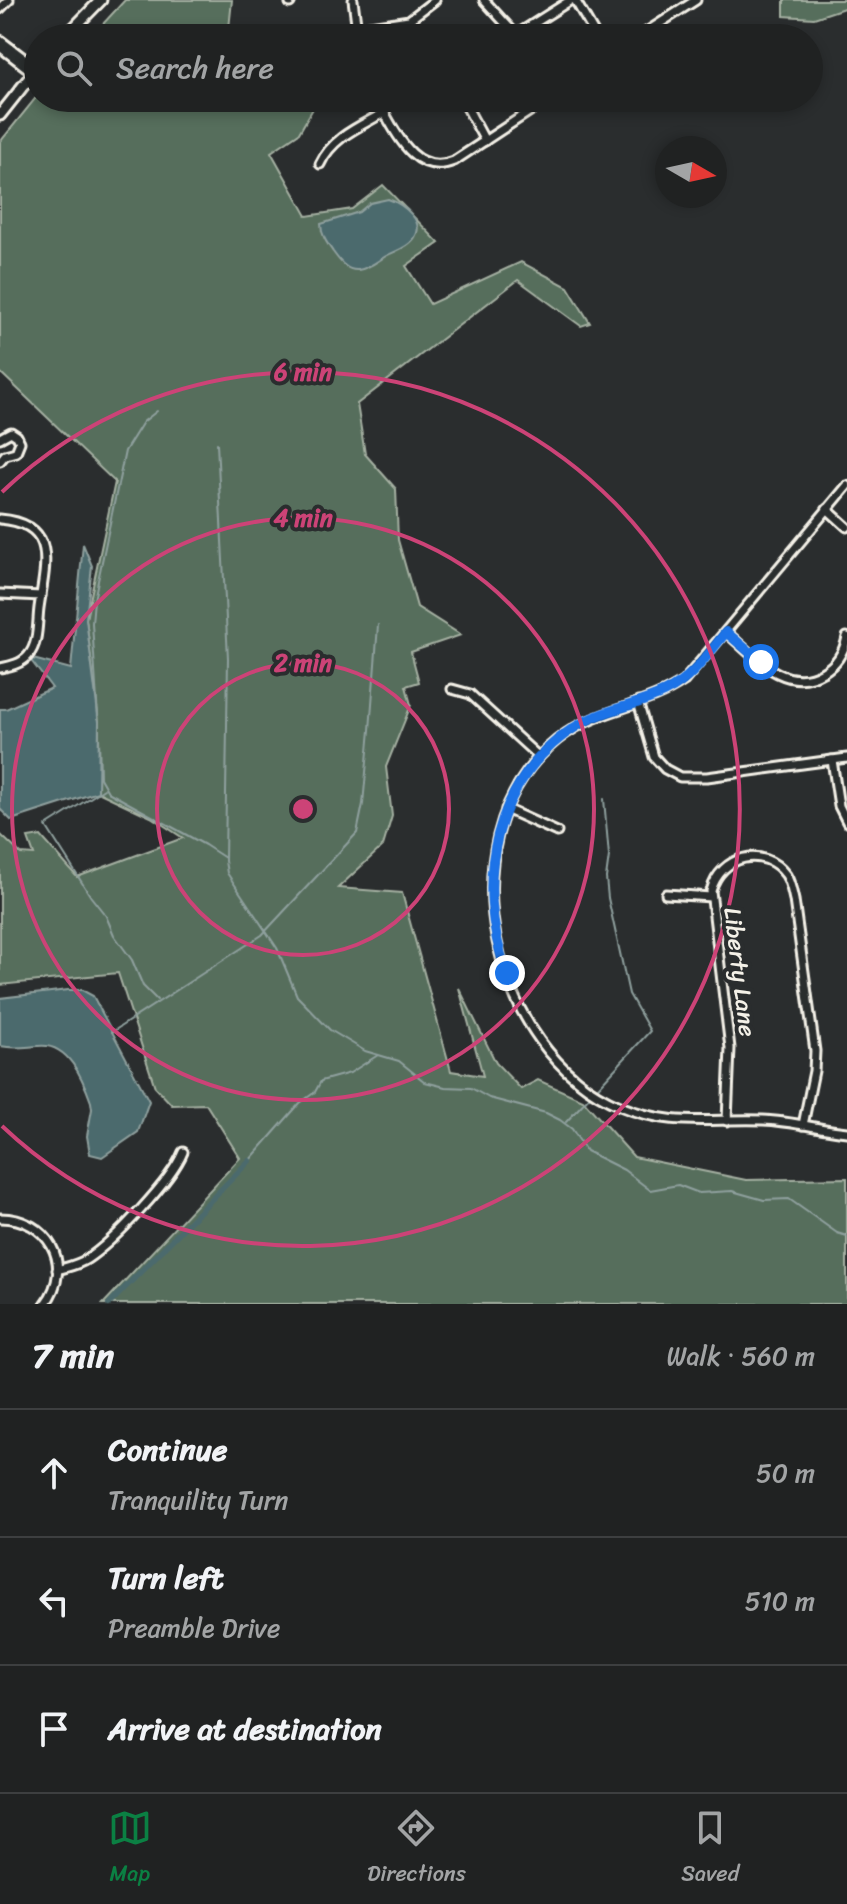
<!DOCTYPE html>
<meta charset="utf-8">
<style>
:root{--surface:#202222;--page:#2d2f2f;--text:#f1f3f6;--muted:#a2a4a5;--line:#3d3f40;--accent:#0b8043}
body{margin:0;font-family:Sriracha,sans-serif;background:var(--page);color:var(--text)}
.compass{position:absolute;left:655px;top:136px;width:72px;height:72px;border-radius:50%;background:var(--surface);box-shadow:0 4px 12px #0003;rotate:99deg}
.stop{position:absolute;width:24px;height:24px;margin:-18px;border:6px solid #1a73e8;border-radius:50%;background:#fff}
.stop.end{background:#1a73e8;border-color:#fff;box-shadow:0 2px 8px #0008}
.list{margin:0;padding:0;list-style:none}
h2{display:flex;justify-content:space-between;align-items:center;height:104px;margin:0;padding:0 32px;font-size:34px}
h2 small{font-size:26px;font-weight:400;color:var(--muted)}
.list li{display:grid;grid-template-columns:52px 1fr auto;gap:24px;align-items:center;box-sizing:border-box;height:128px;padding:0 32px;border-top:2px solid var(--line)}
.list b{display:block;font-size:30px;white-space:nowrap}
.list p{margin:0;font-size:26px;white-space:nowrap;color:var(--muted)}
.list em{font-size:26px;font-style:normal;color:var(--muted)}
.icon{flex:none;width:44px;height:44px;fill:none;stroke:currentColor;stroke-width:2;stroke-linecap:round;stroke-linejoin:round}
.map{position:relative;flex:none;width:847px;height:1304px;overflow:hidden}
.search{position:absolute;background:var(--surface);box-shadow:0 4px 12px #0003;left:24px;right:24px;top:24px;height:88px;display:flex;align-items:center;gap:20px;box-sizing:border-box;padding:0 28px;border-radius:44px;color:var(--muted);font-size:30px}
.sheet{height:488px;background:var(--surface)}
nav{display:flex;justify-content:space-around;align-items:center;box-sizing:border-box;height:112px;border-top:2px solid var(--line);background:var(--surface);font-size:22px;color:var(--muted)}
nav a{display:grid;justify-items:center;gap:4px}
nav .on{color:var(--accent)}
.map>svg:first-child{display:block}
.green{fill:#566e5c;stroke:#a5b0a2;stroke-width:2}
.water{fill:#4c6a6d;stroke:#8fa09e;stroke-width:2}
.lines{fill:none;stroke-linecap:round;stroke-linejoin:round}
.stream{stroke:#8fa09e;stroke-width:2}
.canal{stroke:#4c6a6d;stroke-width:6}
.street-casing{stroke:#f4f1e8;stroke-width:13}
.secondary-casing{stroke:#f4f1e8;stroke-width:15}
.street{stroke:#2a2d2e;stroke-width:7}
.secondary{stroke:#2a2d2e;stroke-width:9}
.route{stroke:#1a73e8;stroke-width:10}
.ring{fill:none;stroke:#cc4377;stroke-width:4}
.labels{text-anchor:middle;stroke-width:8;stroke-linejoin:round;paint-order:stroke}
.street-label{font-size:24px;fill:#f4f1e8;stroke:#2a2d2e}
.centre{fill:#cc4377;stroke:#2a2d2e;stroke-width:4}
.ring-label{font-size:24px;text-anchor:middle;font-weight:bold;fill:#cc4377;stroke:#2a2d2e;stroke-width:8;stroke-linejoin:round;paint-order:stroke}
</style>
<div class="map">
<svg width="847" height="1304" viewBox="0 0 847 1304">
<rect width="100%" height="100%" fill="#2a2d2e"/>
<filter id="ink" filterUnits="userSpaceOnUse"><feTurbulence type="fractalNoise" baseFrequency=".0125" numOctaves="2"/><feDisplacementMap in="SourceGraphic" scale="16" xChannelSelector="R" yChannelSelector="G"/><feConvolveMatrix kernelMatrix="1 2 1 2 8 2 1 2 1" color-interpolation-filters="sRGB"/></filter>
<g filter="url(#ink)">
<g class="green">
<polygon points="125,0 232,0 228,38 90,38"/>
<polygon points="784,0 847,0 847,7 814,18 784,16"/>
<polygon points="38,95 38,98 319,98 299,133 271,152 307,216 352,209 383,185 439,243 406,266 430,304 521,262 568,287 590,323 581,326 518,280 357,404 365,454 396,489 398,540 417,607 461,635 411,652 419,682 406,686 411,705 386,767 392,816 383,846 338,888 402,893 451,1071 483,1076 459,988 496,1063 521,1089 538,1080 583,1100 634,1157 746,1180 847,1178 847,1304 103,1304 240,1158 206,1104 172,1105 155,1087 118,973 0,985 0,834 21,854 34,855 28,838 41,836 77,877 183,838 151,817 98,792 99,722 86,619 115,482 0,372 0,142"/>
</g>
<g class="water">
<path d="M388 199C403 204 428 222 413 240 407 248 395 251 386 256 378 261 368 269 358 270 346 271 339 260 333 252 327 243 321 235 321 224L359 212 370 203Z"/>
<polygon points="83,544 92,566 86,619 99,722 98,792 11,820 0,809 0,709 6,709 52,688 29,658 71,669"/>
<path d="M68 990H82L93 996 149 1101 138 1132 102 1157 90 1154 87 1136 92 1109 91 1102C83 1079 68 1042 38 1046 24 1047 15 1049 0 1046V998Z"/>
</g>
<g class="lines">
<g class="stream">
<polyline points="217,443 228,658 225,861 227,873 277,948 297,996 330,1030 365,1051 399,1061 425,1082 445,1087 471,1088 489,1098 546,1113 560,1120 572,1129 586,1151 624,1170 650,1190 678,1185 699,1193 732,1191 764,1200 789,1199 837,1233 847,1236"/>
<polyline points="98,718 92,623 94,600 125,451 143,422 157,411"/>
<polyline points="99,736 100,778 108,792 205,845 225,858"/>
<polyline points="104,789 46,826 91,897 106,916 114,935 132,960 143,986 157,1000"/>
<polyline points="112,1032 262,935 357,833 363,804 370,730 378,625"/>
<polyline points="566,1122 650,1031 629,994 608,898 606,878 609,856 604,799"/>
<polyline points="249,1161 300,1103 315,1092 321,1081 350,1073 378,1055"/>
</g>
<polyline class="canal" points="109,1304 249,1161"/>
<g class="street-casing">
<g id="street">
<polyline points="353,0 358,38"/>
<polyline points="484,0 516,35"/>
<polyline points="575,0 597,38"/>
<polyline points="290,3 291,0"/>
<polyline points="0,9 9,0"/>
<polyline points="357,28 409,20 435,0"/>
<polyline points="511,38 571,0"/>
<polyline points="637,38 696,0"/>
<polyline points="0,40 29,62 35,70"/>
<polyline points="0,47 26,67 31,67"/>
<path d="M376 98C394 127 412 178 454 161L550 98"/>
<polyline points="462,98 485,141"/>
<path d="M320 164C332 137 361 126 385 112"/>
<polyline points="0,438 11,432 17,436 20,442 16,452 5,455 0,461"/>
<path d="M847 486 684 681C640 711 592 707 549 747 444 843 492 1052 620 1106 673 1128 709 1118 763 1120 792 1121 819 1129 847 1132"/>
<polyline points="827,509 847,527"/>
<path d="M0 519C59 524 45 565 39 608 37 624 39 643 28 656 21 664 10 666 0 668"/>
<polyline points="0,594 41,596"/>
<path d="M726 632C752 654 785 695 823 672 837 664 844 652 847 637"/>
<polyline points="452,689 470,694 539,757"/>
<polyline points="638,702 654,757 665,769 680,777 707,777 847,758"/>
<polyline points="832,760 839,806 847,822"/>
<polyline points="506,809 557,832"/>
<polyline points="666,894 711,897"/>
<path d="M727 1121 730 1048 711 891C720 856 764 844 786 875 791 883 792 892 794 900L815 1051 814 1071 803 1125"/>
<path d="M0 1218C48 1218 75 1265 45 1304"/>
<path d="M57 1270C67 1267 78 1265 87 1259 113 1242 172 1180 183 1152"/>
</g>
</g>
<g class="secondary-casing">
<g id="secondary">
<polyline points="64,38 101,0"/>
<polyline points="0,115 38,67"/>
</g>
</g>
<use href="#street" class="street"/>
<use href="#secondary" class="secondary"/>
</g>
</g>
<g class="lines" filter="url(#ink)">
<path class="route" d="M507 973C473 883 493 776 580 724 607 708 638 706 665 692 692 679 708 654 726 632L761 662"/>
</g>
<g class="ring">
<circle cx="303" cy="809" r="146"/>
<circle cx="303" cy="809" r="291"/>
<path d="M2 492A437 437 0 1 1 2 1126"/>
</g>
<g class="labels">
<g class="street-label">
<text transform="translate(740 972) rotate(83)" y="8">Liberty Lane</text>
</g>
</g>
<circle cx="303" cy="809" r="12" class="centre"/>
<g class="ring-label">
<text x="303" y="380">6 min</text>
<text x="303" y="526">4 min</text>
<text x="303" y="671">2 min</text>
</g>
</svg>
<svg class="compass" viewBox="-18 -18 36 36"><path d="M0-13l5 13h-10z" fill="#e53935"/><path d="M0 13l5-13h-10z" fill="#a2a4a5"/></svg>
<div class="stop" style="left:761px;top:662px"></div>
<div class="stop end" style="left:507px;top:973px"></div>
<div class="search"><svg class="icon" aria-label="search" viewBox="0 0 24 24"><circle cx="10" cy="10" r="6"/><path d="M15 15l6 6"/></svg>Search here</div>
</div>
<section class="sheet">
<h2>7 min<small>Walk · 560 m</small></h2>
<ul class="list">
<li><svg class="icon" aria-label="ahead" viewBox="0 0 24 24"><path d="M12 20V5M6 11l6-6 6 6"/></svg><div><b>Continue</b><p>Tranquility Turn</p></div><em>50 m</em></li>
<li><svg class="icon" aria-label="left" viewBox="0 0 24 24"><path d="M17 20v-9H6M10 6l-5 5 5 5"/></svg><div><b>Turn left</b><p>Preamble Drive</p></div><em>510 m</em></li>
<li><svg class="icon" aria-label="arrive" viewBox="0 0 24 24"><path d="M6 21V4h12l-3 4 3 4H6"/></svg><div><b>Arrive at destination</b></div></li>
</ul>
</section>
<nav>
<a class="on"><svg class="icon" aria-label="map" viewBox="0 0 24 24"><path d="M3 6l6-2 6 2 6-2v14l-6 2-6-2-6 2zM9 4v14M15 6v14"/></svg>Map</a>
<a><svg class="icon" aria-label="directions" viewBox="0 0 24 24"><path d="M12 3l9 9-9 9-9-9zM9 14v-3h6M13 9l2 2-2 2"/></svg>Directions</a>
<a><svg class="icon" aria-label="saved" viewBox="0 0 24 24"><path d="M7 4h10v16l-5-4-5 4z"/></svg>Saved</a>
</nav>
